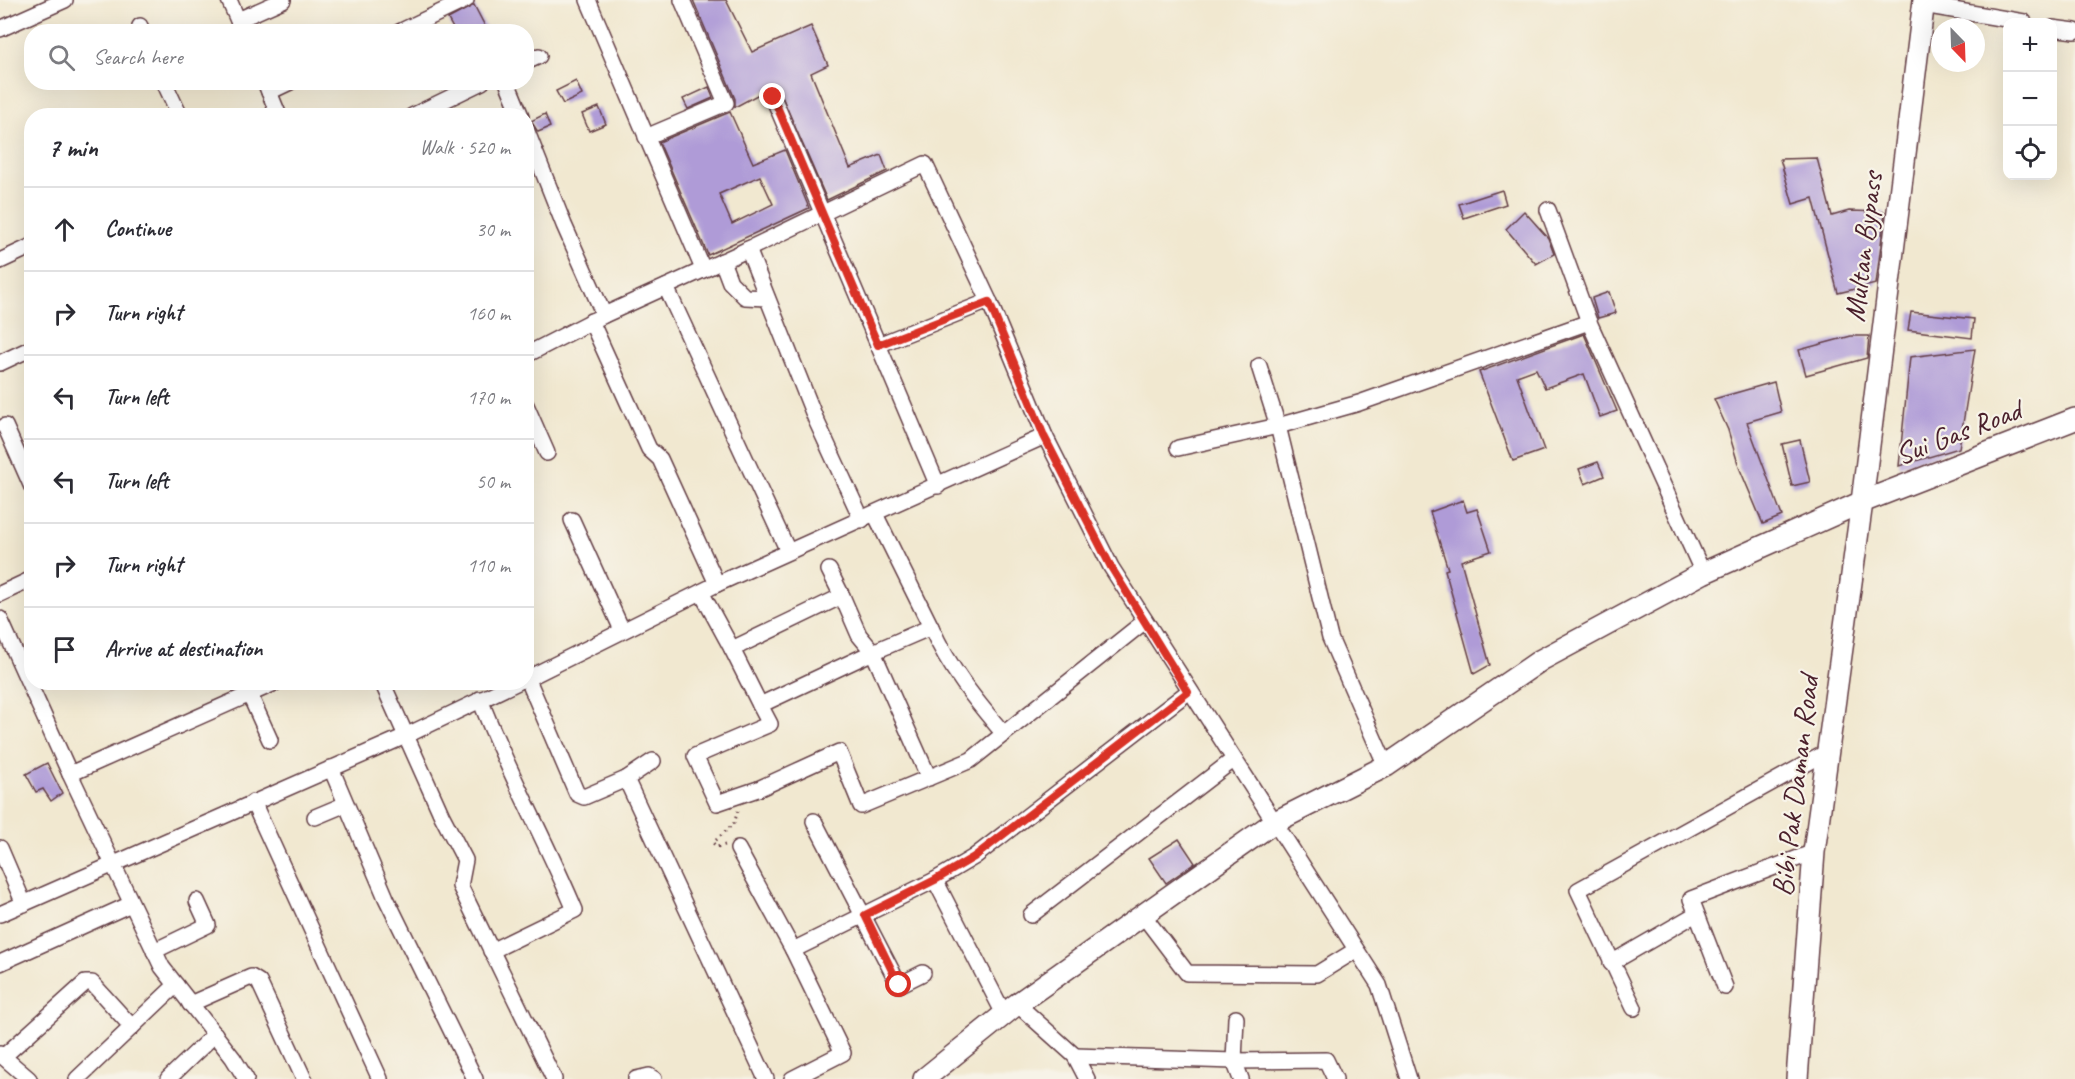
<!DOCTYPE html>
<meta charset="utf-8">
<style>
:root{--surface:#fff;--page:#f7f7f7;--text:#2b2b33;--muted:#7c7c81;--line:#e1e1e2}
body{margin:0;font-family:Caveat,sans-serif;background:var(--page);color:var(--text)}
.controls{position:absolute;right:18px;top:18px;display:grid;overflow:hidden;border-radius:12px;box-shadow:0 6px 24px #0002}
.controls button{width:54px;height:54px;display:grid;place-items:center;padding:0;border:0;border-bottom:2px solid var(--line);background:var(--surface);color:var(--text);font:30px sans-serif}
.compass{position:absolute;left:1931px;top:18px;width:54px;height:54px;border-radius:50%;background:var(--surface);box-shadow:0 6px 24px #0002;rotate:157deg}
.stop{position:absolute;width:18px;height:18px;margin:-14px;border:4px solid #d93025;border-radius:50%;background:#fff}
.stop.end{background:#d93025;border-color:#fff;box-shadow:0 2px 6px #0008}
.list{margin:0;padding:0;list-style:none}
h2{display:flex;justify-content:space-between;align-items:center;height:78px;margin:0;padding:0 24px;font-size:26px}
h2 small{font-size:20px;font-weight:400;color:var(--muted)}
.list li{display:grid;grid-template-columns:39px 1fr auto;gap:18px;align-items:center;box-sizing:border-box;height:84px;padding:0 24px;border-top:2px solid var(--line)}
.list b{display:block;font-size:22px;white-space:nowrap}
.list em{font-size:20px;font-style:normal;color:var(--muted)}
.icon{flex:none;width:33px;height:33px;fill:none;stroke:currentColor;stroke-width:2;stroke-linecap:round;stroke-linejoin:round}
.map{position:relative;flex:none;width:2075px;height:1079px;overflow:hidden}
.search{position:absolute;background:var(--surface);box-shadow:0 6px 24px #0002;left:24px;top:24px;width:510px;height:66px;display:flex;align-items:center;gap:15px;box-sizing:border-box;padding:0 21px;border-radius:24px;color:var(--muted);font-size:22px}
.panel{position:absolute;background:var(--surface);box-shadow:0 6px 24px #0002;left:24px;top:108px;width:510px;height:582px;border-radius:24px}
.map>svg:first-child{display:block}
.building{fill:#af9bd7;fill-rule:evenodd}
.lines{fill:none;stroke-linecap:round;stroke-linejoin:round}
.street-casing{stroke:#633d44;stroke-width:18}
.secondary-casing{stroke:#633d44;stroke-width:24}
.path{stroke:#633d44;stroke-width:3;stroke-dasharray:1.5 4.5;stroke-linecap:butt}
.street{stroke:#fff;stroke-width:15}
.secondary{stroke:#fff;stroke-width:21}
.route{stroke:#d93025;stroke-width:8}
.labels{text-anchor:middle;stroke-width:4.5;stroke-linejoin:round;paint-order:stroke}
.street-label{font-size:30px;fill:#4a1f2b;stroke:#f7f3e8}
</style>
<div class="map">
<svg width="2075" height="1079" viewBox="0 0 2075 1079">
<rect width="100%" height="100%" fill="#f7f3e8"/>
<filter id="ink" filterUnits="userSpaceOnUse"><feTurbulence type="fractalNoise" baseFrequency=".0167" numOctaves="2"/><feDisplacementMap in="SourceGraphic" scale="12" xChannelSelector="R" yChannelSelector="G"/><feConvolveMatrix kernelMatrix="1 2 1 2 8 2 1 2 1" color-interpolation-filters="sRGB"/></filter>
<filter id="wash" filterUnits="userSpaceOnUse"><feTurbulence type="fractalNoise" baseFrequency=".008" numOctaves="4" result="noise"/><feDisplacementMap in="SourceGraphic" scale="24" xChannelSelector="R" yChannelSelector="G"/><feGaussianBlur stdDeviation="1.35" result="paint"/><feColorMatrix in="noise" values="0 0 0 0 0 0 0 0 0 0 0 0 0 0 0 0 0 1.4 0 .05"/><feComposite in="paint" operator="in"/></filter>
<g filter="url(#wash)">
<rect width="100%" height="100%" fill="#f1e8d0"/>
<g id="blocks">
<g class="building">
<polygon points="693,0 726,0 752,52 811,26 828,65 811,73 850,168 881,155 887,171 827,200 779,90 770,88 735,107 735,99"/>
<polygon points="474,5 488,32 455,32 448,19"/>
<polygon points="576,81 582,95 563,104 556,91"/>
<polygon points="709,87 713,98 688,109 683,99"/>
<polygon points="599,107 606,124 589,131 582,114"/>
<path d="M730 112 753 163 785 150 809 208 708 255 659 142ZM760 176 773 204 732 224 719 194Z"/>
<polygon points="545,114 550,127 538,132 531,121"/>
<polygon points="1817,158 1832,216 1849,211 1885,212 1876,284 1838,293 1813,198 1793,204 1780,159"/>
<polygon points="1502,190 1506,204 1464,218 1459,204"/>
<polygon points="1524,211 1548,238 1554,254 1536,264 1506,229"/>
<polygon points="1609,292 1616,313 1598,318 1592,298"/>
<polygon points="1911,312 1974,319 1972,338 1908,330"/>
<polygon points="1584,334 1617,411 1600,417 1584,374 1545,388 1536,369 1517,376 1544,450 1513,461 1479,372"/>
<polygon points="1851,336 1869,336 1867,358 1806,375 1799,350"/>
<polygon points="1975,349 1959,448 1899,466 1910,357"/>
<polygon points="1774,382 1781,412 1747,422 1782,516 1763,524 1739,467 1728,430 1714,399"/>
<polygon points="1800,440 1810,482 1792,486 1782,444"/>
<polygon points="1598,462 1604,476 1585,484 1579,469"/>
<polygon points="1463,500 1467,512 1477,509 1491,551 1461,561 1490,665 1474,674 1445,570 1448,569 1430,512"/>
<polygon points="47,763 62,793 51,801 43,789 36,792 26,774"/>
<polygon points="1179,839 1195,863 1166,883 1149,858"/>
</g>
</g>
</g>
<g filter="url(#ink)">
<use href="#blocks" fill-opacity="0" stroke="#633d44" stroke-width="1.5"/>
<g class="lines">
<g class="street-casing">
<g id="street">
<polyline points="229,0 243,32"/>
<polyline points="588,0 703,269"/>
<polyline points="1923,5 2024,22"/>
<polyline points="238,20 283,0"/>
<polyline points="140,26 142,32"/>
<polyline points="2052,28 2075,31"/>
<polyline points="0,29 65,0"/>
<polyline points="399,32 466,0"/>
<polyline points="526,62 539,56"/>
<polyline points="164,82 180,116"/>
<polyline points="265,82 279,116"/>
<polyline points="507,82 521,116"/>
<polyline points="269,92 290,82"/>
<polyline points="773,97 938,486"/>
<polyline points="412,116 482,82"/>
<polyline points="526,129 564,225 604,315"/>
<polyline points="646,137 726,103 682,0"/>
<polyline points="1548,210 1589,322 1703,573"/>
<polyline points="748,249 816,420 862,520"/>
<polyline points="0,261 32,246"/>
<polyline points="722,261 730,282 745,297 767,298"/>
<polyline points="666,287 788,551"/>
<polyline points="591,321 649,449 660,459 717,584"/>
<polyline points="878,345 989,301"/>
<polyline points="526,355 604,315 738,254 925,164 989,301 1045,436 1111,567 1379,985 1409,1079"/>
<polyline points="0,363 32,348"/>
<polyline points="1259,366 1278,426 1330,638 1386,766"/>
<polyline points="526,405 547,453"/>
<polyline points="5,426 32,487"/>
<polyline points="1178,448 1278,426 1359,403 1589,322"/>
<polyline points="572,520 622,630"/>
<polyline points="701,592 732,649"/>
<polyline points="0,594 32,579"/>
<polyline points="842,596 859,635 873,652 931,627 875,514"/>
<polyline points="0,619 70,774"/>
<path d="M931 627C949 668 975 700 1004 734"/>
<polyline points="526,675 577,794 584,797 626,779 653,761"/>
<polyline points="526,679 717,584 1045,436"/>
<polyline points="244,682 270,740"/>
<polyline points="382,682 442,816 465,860 460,886 554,1079"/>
<path d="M480 699C507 771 545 838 575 910L491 951"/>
<polyline points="760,705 732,649 842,596 829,570"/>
<polyline points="331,768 386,898 475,1079"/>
<polyline points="929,778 873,652 760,705 770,724 695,756 717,803 758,789 839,752 861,806 971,760 1145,621"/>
<polyline points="626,779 766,1079"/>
<polyline points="253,802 380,1079"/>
<polyline points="315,817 346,804"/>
<polyline points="814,821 899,985 923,973"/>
<polyline points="0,848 24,904"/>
<polyline points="738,849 793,950"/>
<polyline points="0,914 401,738 518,682"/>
<polyline points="1031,915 1233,760"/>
<polyline points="1143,915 1187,973 1317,974 1356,950"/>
<polyline points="154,951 208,925 197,901"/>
<polyline points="0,963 131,904"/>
<polyline points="1611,963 1696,914"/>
<polyline points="1725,987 1691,899 1814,852"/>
<polyline points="190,1004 251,977 259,982 304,1079"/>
<polyline points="1017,1004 1075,1056 1087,1079"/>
<polyline points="1634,1008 1578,890 1829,751"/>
<polyline points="1004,1014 935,880 974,857 1188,692"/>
<polyline points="1236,1018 1234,1061 1241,1079"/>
<polyline points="0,1054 29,1079"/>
<polyline points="1075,1056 1234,1061 1326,1060 1335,1079"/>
<polyline points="3,1057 85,983 92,983 132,1027"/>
<polyline points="77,1079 176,985"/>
<polyline points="168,1079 215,1034"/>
<polyline points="246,1079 233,1058 162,967 70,774 277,682"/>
<polyline points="636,1079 649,1076 654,1079"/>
<polyline points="792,1079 843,1053 793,950 935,880"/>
</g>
</g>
<g class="secondary-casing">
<g id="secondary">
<polyline points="924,1079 1017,1004 1273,823 1386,766 1541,660 1703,573 1862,502 2075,419"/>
<polyline points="1797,1079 1814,852 1862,502 1924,0"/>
</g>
</g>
<polyline class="path" points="725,845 717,847 713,843 734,823 738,811"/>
<use href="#street" class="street"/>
<use href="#secondary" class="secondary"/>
</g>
</g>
<g class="lines" filter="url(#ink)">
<polyline class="route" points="773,97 878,345 989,302 1044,436 1111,567 1188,692 974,857 935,880 865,915 899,985"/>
</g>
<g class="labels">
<g class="street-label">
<text transform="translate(1863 247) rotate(-83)" y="10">Multan Bypass</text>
<text transform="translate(1958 432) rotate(-21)" y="10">Sui Gas Road</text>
<text transform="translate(1795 786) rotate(-83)" y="10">Bibi Pak Daman Road</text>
</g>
</g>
</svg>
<div class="controls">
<button>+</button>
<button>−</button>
<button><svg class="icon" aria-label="locate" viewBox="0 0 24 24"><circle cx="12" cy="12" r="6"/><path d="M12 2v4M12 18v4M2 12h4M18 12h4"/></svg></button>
</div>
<svg class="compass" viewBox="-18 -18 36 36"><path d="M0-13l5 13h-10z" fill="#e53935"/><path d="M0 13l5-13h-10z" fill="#7c7c81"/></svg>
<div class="stop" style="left:899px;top:985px"></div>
<div class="stop end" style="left:773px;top:97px"></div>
<div class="search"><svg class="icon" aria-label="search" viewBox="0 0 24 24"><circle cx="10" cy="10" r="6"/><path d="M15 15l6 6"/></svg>Search here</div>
<section class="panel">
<h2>7 min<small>Walk · 520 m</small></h2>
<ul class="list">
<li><svg class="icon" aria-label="ahead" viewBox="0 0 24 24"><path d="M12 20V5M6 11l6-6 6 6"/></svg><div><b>Continue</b></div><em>30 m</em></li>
<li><svg class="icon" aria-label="right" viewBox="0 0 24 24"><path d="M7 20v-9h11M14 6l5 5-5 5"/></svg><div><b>Turn right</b></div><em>160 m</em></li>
<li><svg class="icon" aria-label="left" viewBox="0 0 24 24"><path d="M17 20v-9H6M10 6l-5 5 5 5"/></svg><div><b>Turn left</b></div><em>170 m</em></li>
<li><svg class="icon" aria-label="left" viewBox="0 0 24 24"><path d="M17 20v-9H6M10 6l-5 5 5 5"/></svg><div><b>Turn left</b></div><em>50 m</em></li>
<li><svg class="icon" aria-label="right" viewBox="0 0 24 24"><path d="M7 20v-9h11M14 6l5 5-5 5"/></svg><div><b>Turn right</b></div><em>110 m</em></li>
<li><svg class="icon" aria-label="arrive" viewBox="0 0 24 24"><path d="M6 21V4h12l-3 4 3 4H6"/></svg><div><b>Arrive at destination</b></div></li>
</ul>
</section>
</div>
